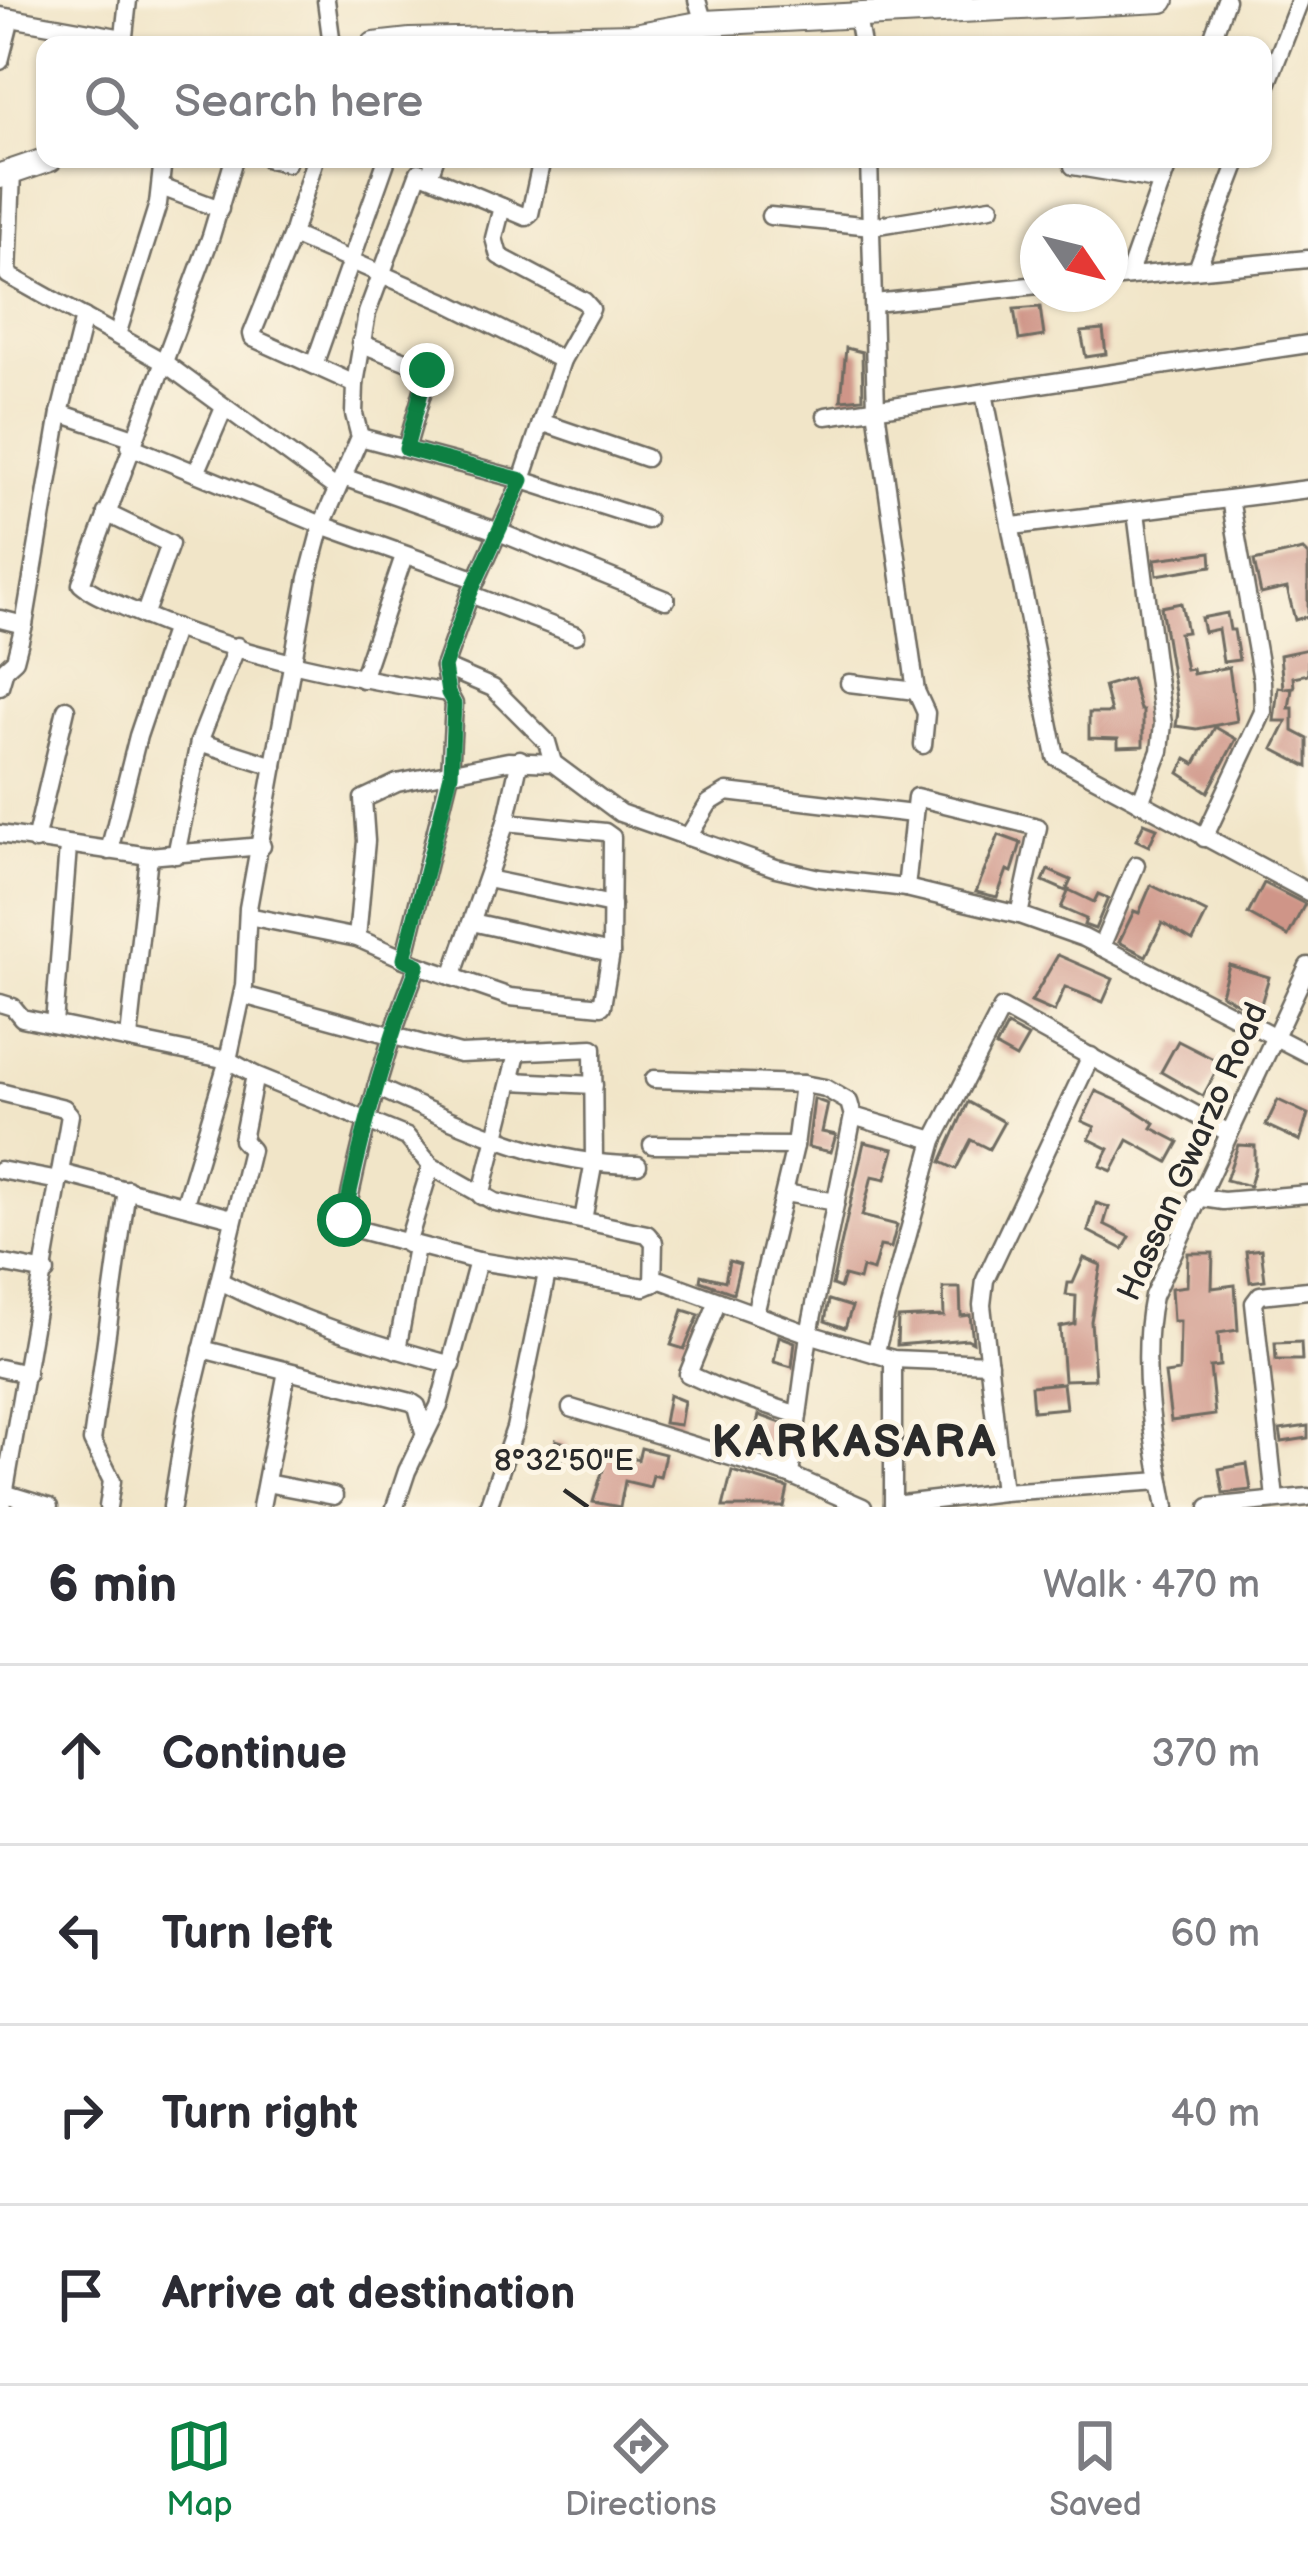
<!DOCTYPE html>
<meta charset="utf-8">
<style>
:root{--surface:#fff;--page:#f7f7f7;--text:#2b2b33;--muted:#7c7c81;--line:#e1e1e2;--accent:#0b8043}
body{margin:0;font-family:"Balsamiq Sans",sans-serif;background:var(--page);color:var(--text)}
.compass{position:absolute;left:1020px;top:204px;width:108px;height:108px;border-radius:50%;background:var(--surface);box-shadow:0 3px 9px #0004;rotate:125deg}
.stop{position:absolute;width:36px;height:36px;margin:-27px;border:9px solid #0b8043;border-radius:50%;background:#fff}
.stop.end{background:#0b8043;border-color:#fff;box-shadow:0 3px 12px #0008}
.list{margin:0;padding:0;list-style:none}
h2{display:flex;justify-content:space-between;align-items:center;height:156px;margin:0;padding:0 48px;font-size:51px}
h2 small{font-size:39px;font-weight:400;color:var(--muted)}
.list li{display:grid;grid-template-columns:78px 1fr auto;gap:36px;align-items:center;box-sizing:border-box;height:180px;padding:0 48px;border-top:3px solid var(--line)}
.list b{display:block;font-size:45px;white-space:nowrap}
.list em{font-size:39px;font-style:normal;color:var(--muted)}
.icon{flex:none;width:66px;height:66px;fill:none;stroke:currentColor;stroke-width:2;stroke-linecap:round;stroke-linejoin:round}
.map{position:relative;flex:none;width:1308px;height:1507px;overflow:hidden}
.search{position:absolute;background:var(--surface);box-shadow:0 3px 9px #0004;left:36px;right:36px;top:36px;height:132px;display:flex;align-items:center;gap:30px;box-sizing:border-box;padding:0 42px;border-radius:24px;color:var(--muted);font-size:45px}
.sheet{height:876px;background:var(--surface)}
nav{display:flex;justify-content:space-around;align-items:center;box-sizing:border-box;height:168px;border-top:3px solid var(--line);background:var(--surface);font-size:33px;color:var(--muted)}
nav a{display:grid;justify-items:center;gap:6px}
nav .on{color:var(--accent)}
.map>svg:first-child{display:block}
.building{fill:#cf9588}
.lines{fill:none;stroke-linecap:round;stroke-linejoin:round}
.street-casing{stroke:#706c62;stroke-width:21}
.secondary-casing{stroke:#706c62;stroke-width:28}
.street{stroke:#fff;stroke-width:16}
.secondary{stroke:#fff;stroke-width:24}
.route{stroke:#0b8043;stroke-width:15}
.ticks{fill:none;stroke:#2b2b2b;stroke-width:4.5}
.labels{text-anchor:middle;stroke-width:10;stroke-linejoin:round;paint-order:stroke}
.street-label{font-size:33px;fill:#2b2b2b;stroke:#fcf5e5}
.district-label{font-size:45px;font-weight:bold;letter-spacing:3px;fill:#2b2b2b;stroke:#fcf5e5}
.ticks-label{font-size:30px;text-anchor:middle;fill:#2b2b2b;stroke:#fcf5e5;stroke-width:10;stroke-linejoin:round;paint-order:stroke}
</style>
<div class="map">
<svg width="1308" height="1507" viewBox="0 0 1308 1507">
<rect width="100%" height="100%" fill="#fcf5e5"/>
<filter id="ink" filterUnits="userSpaceOnUse"><feTurbulence type="fractalNoise" baseFrequency=".00833" numOctaves="2"/><feDisplacementMap in="SourceGraphic" scale="24" xChannelSelector="R" yChannelSelector="G"/><feConvolveMatrix kernelMatrix="1 2 1 2 8 2 1 2 1" color-interpolation-filters="sRGB"/></filter>
<filter id="wash" filterUnits="userSpaceOnUse"><feTurbulence type="fractalNoise" baseFrequency=".004" numOctaves="4" result="noise"/><feDisplacementMap in="SourceGraphic" scale="48" xChannelSelector="R" yChannelSelector="G"/><feGaussianBlur stdDeviation="2.7" result="paint"/><feColorMatrix in="noise" values="0 0 0 0 0 0 0 0 0 0 0 0 0 0 0 0 0 1.4 0 .05"/><feComposite in="paint" operator="in"/></filter>
<g filter="url(#wash)">
<rect width="100%" height="100%" fill="#f1e5c8"/>
<g id="blocks">
<g class="building">
<polygon points="1040,307 1044,336 1019,340 1014,309"/>
<polygon points="1103,330 1106,354 1086,357 1081,332"/>
<polygon points="846,348 862,352 863,398 841,400"/>
<polygon points="1303,550 1308,555 1308,616 1295,620 1287,588 1261,594 1254,561"/>
<polygon points="1211,552 1212,566 1157,575 1155,559"/>
<polygon points="1181,603 1187,632 1179,633 1186,670 1192,669 1193,674 1229,667 1237,721 1197,729 1176,726 1178,711 1161,607"/>
<polygon points="1227,613 1230,630 1234,630 1239,660 1223,662 1218,629 1204,632 1201,618"/>
<polygon points="1308,649 1308,674 1293,677 1294,687 1285,688 1292,689 1289,708 1293,708 1293,731 1308,739 1308,767 1273,749 1287,721 1274,721 1278,687 1283,688 1280,655"/>
<polygon points="1131,678 1140,710 1143,710 1143,746 1118,747 1118,739 1089,738 1089,713 1111,713 1104,686"/>
<polygon points="1215,727 1236,739 1208,792 1179,773 1186,759 1195,764"/>
<polygon points="1144,823 1157,828 1149,846 1136,840"/>
<polygon points="999,835 1021,843 1012,872 1007,870 997,897 976,892"/>
<polygon points="1048,870 1071,880 1066,891 1043,881"/>
<polygon points="1264,883 1305,904 1288,936 1248,914"/>
<polygon points="1151,885 1207,913 1193,941 1162,923 1146,956 1119,942 1134,911 1139,913"/>
<polygon points="1069,890 1094,902 1098,894 1108,898 1095,929 1084,925 1086,919 1061,908"/>
<polygon points="1058,955 1113,979 1103,1002 1065,987 1054,1012 1031,1002"/>
<polygon points="1229,965 1269,977 1258,1014 1221,994"/>
<polygon points="1007,1026 1028,1037 1016,1058 996,1047"/>
<polygon points="1178,1041 1221,1063 1203,1096 1161,1072"/>
<polygon points="1096,1091 1125,1104 1155,1123 1152,1128 1179,1142 1168,1162 1128,1140 1112,1171 1100,1166 1109,1149 1089,1139 1095,1127 1082,1121"/>
<polygon points="814,1099 828,1104 822,1132 836,1135 831,1152 808,1147"/>
<polygon points="1278,1100 1308,1114 1300,1141 1266,1125"/>
<polygon points="968,1102 1004,1122 989,1149 971,1140 956,1169 941,1162"/>
<polygon points="864,1142 894,1149 886,1179 872,1176 862,1216 897,1225 891,1248 880,1246 873,1271 862,1268 859,1280 844,1276 840,1288 832,1285"/>
<polygon points="1238,1145 1255,1146 1255,1168 1250,1186 1226,1180"/>
<polygon points="1096,1203 1109,1207 1104,1224 1130,1237 1123,1249 1088,1231"/>
<polygon points="1261,1249 1265,1280 1250,1282 1246,1251"/>
<polygon points="1188,1253 1213,1253 1212,1288 1235,1285 1238,1330 1218,1333 1220,1366 1210,1367 1215,1415 1171,1421 1165,1374 1179,1372 1180,1321 1173,1321 1171,1288 1187,1286"/>
<polygon points="1084,1258 1101,1265 1091,1321 1095,1379 1064,1380 1060,1327 1075,1324 1076,1296 1066,1295 1068,1283 1073,1283"/>
<polygon points="729,1261 740,1264 733,1293 700,1281 701,1275 725,1281"/>
<polygon points="943,1288 960,1288 961,1316 970,1315 973,1342 967,1339 897,1345 898,1318 944,1316"/>
<polygon points="829,1300 852,1307 845,1328 825,1321"/>
<polygon points="683,1310 699,1315 684,1349 671,1345"/>
<polygon points="779,1336 795,1342 792,1367 774,1362"/>
<polygon points="1301,1342 1302,1360 1276,1360 1275,1343"/>
<polygon points="1063,1383 1066,1408 1033,1411 1031,1386"/>
<polygon points="669,1395 684,1401 680,1425 664,1423"/>
<polygon points="759,1415 784,1424 780,1456 751,1449"/>
<polygon points="1308,1426 1308,1438 1282,1442 1280,1430"/>
<polygon points="556,1440 568,1444 559,1468 548,1464"/>
<polygon points="641,1448 665,1454 660,1477 653,1475 650,1487 625,1481 620,1507 593,1502 609,1450 638,1460"/>
<polygon points="1247,1464 1251,1490 1223,1493 1219,1469"/>
<polygon points="732,1471 788,1488 784,1507 723,1507"/>
</g>
</g>
</g>
<g filter="url(#ink)">
<use href="#blocks" fill-opacity="0" stroke="#706c62" stroke-width="3"/>
<g class="lines">
<g class="street-casing">
<g id="street">
<polyline points="326,0 332,45"/>
<polyline points="697,0 704,23"/>
<polyline points="0,16 123,38"/>
<polyline points="857,17 862,45"/>
<polyline points="58,45 59,27"/>
<polyline points="123,45 128,0"/>
<polyline points="1210,45 1226,0"/>
<polyline points="0,61 11,18"/>
<polyline points="1263,95 1300,0"/>
<path d="M234 159 211 236 81 584C95 596 114 602 131 610 230 654 341 676 448 693"/>
<polyline points="269,159 287,163"/>
<polyline points="315,159 292,235 252,334 253,338 355,384"/>
<polyline points="869,159 876,409 916,691 926,713 923,745"/>
<polyline points="1073,166 1162,181"/>
<polyline points="12,172 8,275 162,361 337,489"/>
<polyline points="429,176 435,159"/>
<polyline points="161,187 220,209"/>
<polyline points="770,216 872,226 991,207"/>
<polyline points="292,235 450,304 562,360"/>
<polyline points="1197,269 1239,159"/>
<polyline points="1128,276 1170,159"/>
<polyline points="1110,278 1308,259"/>
<polyline points="875,303 1038,285"/>
<polyline points="117,335 158,204 163,159"/>
<polyline points="360,343 423,368 428,373 406,449"/>
<polyline points="314,365 387,159"/>
<polyline points="984,393 1056,757 1308,892"/>
<polyline points="60,413 134,438"/>
<polyline points="826,416 1308,344"/>
<polyline points="541,422 646,458"/>
<polyline points="360,437 522,480 647,520"/>
<polyline points="130,446 322,525 477,580"/>
<polyline points="196,473 224,408"/>
<polyline points="343,477 499,532 666,600"/>
<polyline points="1136,512 1163,724 1160,751 1140,803"/>
<polyline points="106,513 170,544 144,616"/>
<polyline points="1013,526 1308,489"/>
<polyline points="470,594 576,635"/>
<polyline points="0,619 24,625"/>
<polyline points="444,667 493,688 547,742 553,763"/>
<polyline points="362,679 404,556"/>
<polyline points="849,683 916,691"/>
<polyline points="0,686 5,669 15,660 24,625 60,413 84,317"/>
<polyline points="199,742 274,766"/>
<polyline points="0,834 149,856 262,846"/>
<polyline points="688,837 709,803 727,792 913,814"/>
<polyline points="1204,838 1263,712 1262,680 1230,499"/>
<polyline points="35,841 66,709"/>
<polyline points="109,851 138,736 175,627"/>
<polyline points="176,855 199,742 237,646"/>
<polyline points="487,879 612,905"/>
<polyline points="906,888 916,797 1038,827 1019,915"/>
<polyline points="248,916 357,938 418,965 510,997 602,1006 611,953 612,837 605,832 506,822"/>
<polyline points="472,922 611,953"/>
<polyline points="357,938 366,841 363,799 397,783 508,761 553,763 620,813 776,868 819,878 906,888 1019,915 1084,938 1308,1054"/>
<polyline points="1101,947 1136,865"/>
<polyline points="404,959 450,774 454,704 448,693 444,667 470,594 522,480 562,360 591,309 584,301 499,256 494,238 502,207"/>
<path d="M418 965C385 1048 362 1132 345 1220L352 1228 478 1261 645 1287 661 1280 809 1334 893 1359 989 1363"/>
<polyline points="452,977 506,822 520,759"/>
<polyline points="243,995 460,1054 593,1048 594,1161 583,1220"/>
<polyline points="0,1003 13,1007 22,1018 228,1060 255,1075 407,1137 431,1166 495,1202 647,1234 654,1242 653,1284"/>
<polyline points="54,1024 68,847"/>
<polyline points="129,1038 149,856"/>
<polyline points="654,1079 803,1084 825,1088 849,1102 853,1116 809,1334 790,1475"/>
<polyline points="512,1081 594,1085"/>
<path d="M376 1087C459 1124 544 1166 638 1165"/>
<polyline points="0,1092 64,1108 70,1115 2,1507"/>
<polyline points="853,1116 934,1140"/>
<polyline points="652,1145 795,1146"/>
<polyline points="0,1170 59,1181"/>
<polyline points="61,1173 232,1218"/>
<polyline points="785,1193 836,1202"/>
<polyline points="481,1196 517,1054"/>
<polyline points="1196,1197 1223,1201 1308,1194"/>
<polyline points="185,1203 228,1060 244,986 248,908 308,578 322,525 360,437 354,414 355,384 367,313 419,172 526,217 530,214 542,159"/>
<polyline points="407,1244 431,1166"/>
<polyline points="0,1263 46,1272"/>
<path d="M220 1281C295 1320 371 1343 452 1365"/>
<polyline points="718,1301 688,1374 723,1390 798,1415"/>
<polyline points="755,1314 795,1146 803,1084"/>
<polyline points="202,1349 411,1402 417,1406 424,1432"/>
<polyline points="397,1350 416,1247"/>
<polyline points="875,1354 934,1140 1002,1008 1229,1133"/>
<polyline points="0,1368 27,1374"/>
<polyline points="571,1408 790,1475 863,1507"/>
<polyline points="266,1483 334,1496"/>
<polyline points="0,1492 49,1507"/>
<polyline points="1003,1492 982,1305 985,1280 1091,1056"/>
<polyline points="1275,1499 1254,1303 1260,1295 1308,1290"/>
<polyline points="893,1505 1003,1492 1161,1481"/>
<polyline points="108,1507 112,1481 92,1441 127,1189"/>
<polyline points="172,1507 187,1413 251,1150 242,1140 255,1075"/>
<polyline points="261,1507 287,1371"/>
<polyline points="395,1507 407,1471 439,1406 478,1261"/>
<polyline points="488,1507 515,1428 547,1273"/>
<polyline points="893,1507 893,1359"/>
<path d="M1166 1507C1153 1441 1139 1363 1153 1296L1308 966"/>
<polyline points="1209,1507 1308,1497"/>
</g>
</g>
<g class="secondary-casing">
<g id="secondary">
<polyline points="374,45 410,41 634,36 704,23 1162,0"/>
<polyline points="0,176 50,159"/>
</g>
</g>
<use href="#street" class="street"/>
<use href="#secondary" class="secondary"/>
</g>
</g>
<g class="lines" filter="url(#ink)">
<path class="route" d="M344 1220C362 1132 385 1048 418 965L404 959 451 774 454 704 448 693 444 667 470 594 522 480 406 449 427 370"/>
</g>
<path class="ticks" d="M564 1490 588 1507"/>
<g class="labels">
<g class="street-label">
<text transform="translate(1191 1151) rotate(-66)" y="12">Hassan Gwarzo Road</text>
</g>
<g class="district-label">
<text x="855" y="1457">KARKASARA</text>
</g>
</g>
<g class="ticks-label">
<text x="564" y="1470">8°32'50"E</text>
</g>
</svg>
<svg class="compass" viewBox="-18 -18 36 36"><path d="M0-13l5 13h-10z" fill="#e53935"/><path d="M0 13l5-13h-10z" fill="#7c7c81"/></svg>
<div class="stop" style="left:344px;top:1220px"></div>
<div class="stop end" style="left:427px;top:370px"></div>
<div class="search"><svg class="icon" aria-label="search" viewBox="0 0 24 24"><circle cx="10" cy="10" r="6"/><path d="M15 15l6 6"/></svg>Search here</div>
</div>
<section class="sheet">
<h2>6 min<small>Walk · 470 m</small></h2>
<ul class="list">
<li><svg class="icon" aria-label="ahead" viewBox="0 0 24 24"><path d="M12 20V5M6 11l6-6 6 6"/></svg><div><b>Continue</b></div><em>370 m</em></li>
<li><svg class="icon" aria-label="left" viewBox="0 0 24 24"><path d="M17 20v-9H6M10 6l-5 5 5 5"/></svg><div><b>Turn left</b></div><em>60 m</em></li>
<li><svg class="icon" aria-label="right" viewBox="0 0 24 24"><path d="M7 20v-9h11M14 6l5 5-5 5"/></svg><div><b>Turn right</b></div><em>40 m</em></li>
<li><svg class="icon" aria-label="arrive" viewBox="0 0 24 24"><path d="M6 21V4h12l-3 4 3 4H6"/></svg><div><b>Arrive at destination</b></div></li>
</ul>
</section>
<nav>
<a class="on"><svg class="icon" aria-label="map" viewBox="0 0 24 24"><path d="M3 6l6-2 6 2 6-2v14l-6 2-6-2-6 2zM9 4v14M15 6v14"/></svg>Map</a>
<a><svg class="icon" aria-label="directions" viewBox="0 0 24 24"><path d="M12 3l9 9-9 9-9-9zM9 14v-3h6M13 9l2 2-2 2"/></svg>Directions</a>
<a><svg class="icon" aria-label="saved" viewBox="0 0 24 24"><path d="M7 4h10v16l-5-4-5 4z"/></svg>Saved</a>
</nav>
